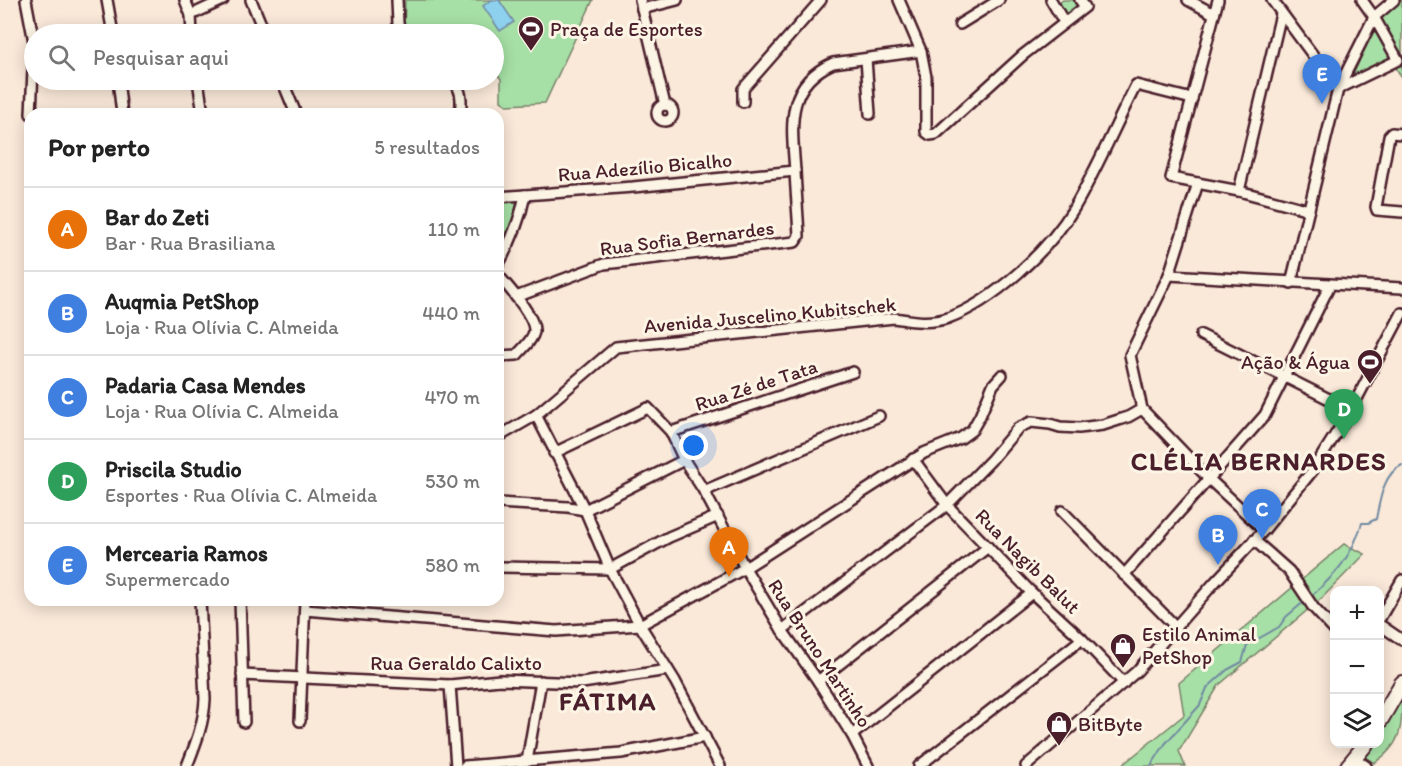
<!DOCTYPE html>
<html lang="pt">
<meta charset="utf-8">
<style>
:root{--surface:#fff;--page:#f6f6f6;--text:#222;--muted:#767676;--line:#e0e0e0;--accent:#1a73e8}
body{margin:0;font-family:Itim,sans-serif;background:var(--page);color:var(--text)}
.controls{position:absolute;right:18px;bottom:18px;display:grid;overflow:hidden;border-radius:12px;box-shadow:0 3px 15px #0003}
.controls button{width:54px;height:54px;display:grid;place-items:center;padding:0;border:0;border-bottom:2px solid var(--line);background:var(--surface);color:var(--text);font:30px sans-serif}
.you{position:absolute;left:694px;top:446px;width:21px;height:21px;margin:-15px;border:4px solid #fff;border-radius:50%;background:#1a73e8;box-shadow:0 0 0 9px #1a73e833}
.badge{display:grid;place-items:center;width:39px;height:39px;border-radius:50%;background:var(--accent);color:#fff;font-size:20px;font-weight:700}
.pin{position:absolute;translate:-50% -50px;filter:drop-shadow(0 2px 3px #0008)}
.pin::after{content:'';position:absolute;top:32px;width:21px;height:18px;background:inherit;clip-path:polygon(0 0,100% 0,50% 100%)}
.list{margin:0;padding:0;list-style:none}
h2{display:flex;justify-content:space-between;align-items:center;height:78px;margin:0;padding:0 24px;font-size:26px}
h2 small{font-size:20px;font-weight:400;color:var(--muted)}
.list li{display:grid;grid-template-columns:39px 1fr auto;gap:18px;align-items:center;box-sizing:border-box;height:84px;padding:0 24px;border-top:2px solid var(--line)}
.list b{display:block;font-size:22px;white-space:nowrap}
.list p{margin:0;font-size:20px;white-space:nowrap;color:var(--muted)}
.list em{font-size:20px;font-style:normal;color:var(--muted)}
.icon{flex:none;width:33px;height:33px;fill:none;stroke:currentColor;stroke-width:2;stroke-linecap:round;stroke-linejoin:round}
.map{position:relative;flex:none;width:1402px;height:766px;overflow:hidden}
.search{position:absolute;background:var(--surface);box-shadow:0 3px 15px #0003;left:24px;top:24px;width:480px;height:66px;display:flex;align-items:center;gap:15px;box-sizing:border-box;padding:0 21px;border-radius:33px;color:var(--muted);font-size:22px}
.panel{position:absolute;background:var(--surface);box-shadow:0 3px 15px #0003;left:24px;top:108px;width:480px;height:498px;border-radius:18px}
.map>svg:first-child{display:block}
.green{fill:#a6e0a6;stroke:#788068;stroke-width:1.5}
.water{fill:#8dd1ef;stroke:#728aa1;stroke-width:1.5}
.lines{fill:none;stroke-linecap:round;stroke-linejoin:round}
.stream{stroke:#728aa1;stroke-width:2}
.street-casing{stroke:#4a1f2b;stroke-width:14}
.secondary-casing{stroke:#4a1f2b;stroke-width:18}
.street{stroke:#fcf5e5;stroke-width:9}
.secondary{stroke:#fcf5e5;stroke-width:14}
.labels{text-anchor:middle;stroke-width:6;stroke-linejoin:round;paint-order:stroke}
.poi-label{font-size:20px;fill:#4a1f2b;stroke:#fcf5e5;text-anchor:start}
.street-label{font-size:20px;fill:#4a1f2b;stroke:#fcf5e5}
.district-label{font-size:26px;font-weight:bold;letter-spacing:1.5px;fill:#4a1f2b;stroke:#fcf5e5}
</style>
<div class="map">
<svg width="1402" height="766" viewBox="0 0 1402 766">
<rect width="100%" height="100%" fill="#fae9d9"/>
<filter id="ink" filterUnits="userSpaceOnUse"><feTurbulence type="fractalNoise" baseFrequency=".0167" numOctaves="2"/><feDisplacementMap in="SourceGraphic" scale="12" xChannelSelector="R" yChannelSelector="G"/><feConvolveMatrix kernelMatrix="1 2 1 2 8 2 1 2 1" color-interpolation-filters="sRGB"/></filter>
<g filter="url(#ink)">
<g class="green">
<polygon points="405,0 593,0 545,103 507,105 501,101 501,79 494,70 494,34 408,34 404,27"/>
<polygon points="1063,0 1078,0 1083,7 1065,19 1056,5"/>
<polygon points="1402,0 1402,78 1393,63 1350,82 1376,23"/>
<polygon points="519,198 507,240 498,259 498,201"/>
<polygon points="1344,544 1365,554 1323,597 1219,685 1179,751 1185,766 1121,766 1184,715 1179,683"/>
<path d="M1402 695C1402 728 1402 745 1374 763L1365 756 1374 744H1380V735Z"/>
</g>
<polygon class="water" points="491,0 499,0 514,22 500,31 483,6"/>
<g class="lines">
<g class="stream">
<path d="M1310 597C1336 575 1352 556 1362 523H1368L1376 519C1380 500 1383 474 1402 465"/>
<polyline points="1151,766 1165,744 1200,705 1207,688 1227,670 1242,662 1247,645 1279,627 1286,617 1306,600"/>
</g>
<g class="street-casing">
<g id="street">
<polyline points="26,0 34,42"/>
<polyline points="107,0 113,34"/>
<polyline points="185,0 191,15 192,34"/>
<polyline points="251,0 265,34"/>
<polyline points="397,0 398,24 403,34"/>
<polyline points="640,0 665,105"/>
<polyline points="899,0 921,51 926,77 926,132 930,135 936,134 1023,55 1085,7 1080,0"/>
<polyline points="1051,0 1064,22"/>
<polyline points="1188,0 1214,14"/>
<polyline points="1218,0 1171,178 1239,191 1309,210"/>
<polyline points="1272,0 1338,89"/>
<polyline points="642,9 677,0"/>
<polyline points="191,15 223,0"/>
<polyline points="960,24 999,0"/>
<polyline points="866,59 870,114"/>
<polyline points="118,80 122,114"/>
<polyline points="198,80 203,114"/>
<polyline points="282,80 296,114"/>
<path d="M453 80C462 91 462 100 460 114"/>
<polyline points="1338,89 1398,60 1374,17 1362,0"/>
<polyline points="743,102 743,89 821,0"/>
<circle cx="665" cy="113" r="8"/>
<polyline points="31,114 34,47"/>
<polyline points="1402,134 1392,133 1389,136 1376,207 1377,210 1402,212"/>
<polyline points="1239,191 1281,14"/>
<polyline points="498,197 633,187 795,171"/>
<path d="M498 265C511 242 520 221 525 195"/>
<path d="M498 275C508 287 536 317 534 332 532 341 523 348 517 355L498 356"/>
<polyline points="1169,275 1402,288"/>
<polyline points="1291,283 1338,89 1374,17 1394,0"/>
<path d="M516 297 604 264 795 242 799 236C798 214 796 193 795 171 792 127 784 85 833 63L921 51"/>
<polyline points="1201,335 1351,410"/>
<polyline points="1142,409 1209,479 1264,530"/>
<polyline points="536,415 585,510 610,569 640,625 675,681 720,766"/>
<polyline points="671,432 853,372"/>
<path d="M498 437 536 415 616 347 894 318C912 321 930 324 948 318 993 302 1050 249 1074 208 1097 169 1115 126 1136 85L1192 99"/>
<polyline points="554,453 648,408 671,432 684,460 704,491 745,568 782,630 818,681 852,735 868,766"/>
<polyline points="913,459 947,505 1030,591 1082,639 1124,683"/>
<polyline points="704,491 879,416"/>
<polyline points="498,503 568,507 585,510 684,460"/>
<polyline points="1062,511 1176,627"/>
<polyline points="1254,540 1289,571 1313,607 1334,630"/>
<polyline points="498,567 610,569 669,537 718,516"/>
<polyline points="1124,575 1265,415 1330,285"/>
<polyline points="240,600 244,722"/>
<polyline points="305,610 556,631 640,625 745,568 924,453 961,438 972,430 980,416 993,385 1002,375"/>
<polyline points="1380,618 1402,580"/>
<polyline points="1380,625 1402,640"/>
<polyline points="782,630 947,505 991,460 1018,428 1031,422 1050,424 1060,427 1079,428 1103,425 1128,417 1142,409 1130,355 1169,275 1198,183"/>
<polyline points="242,675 450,685 500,680 582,683 668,670"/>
<polyline points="818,681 988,547"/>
<polyline points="450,685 456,766"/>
<polyline points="300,721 305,600"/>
<polyline points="852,735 1032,593"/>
<polyline points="1355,759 1366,766"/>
<polyline points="527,761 541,681"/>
<path d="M187 766C196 743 204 723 205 699L200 600"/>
<polyline points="465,766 621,753 705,737"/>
<polyline points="919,766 1082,639"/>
<polyline points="1026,766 1137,671 1215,582 1264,530 1313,470 1351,410 1402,313"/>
</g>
</g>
<g class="secondary-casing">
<g id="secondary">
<polyline points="1380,721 1402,683"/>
<polyline points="1348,766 1366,744"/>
</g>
</g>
<use href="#street" class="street"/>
<use href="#secondary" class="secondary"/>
</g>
</g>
<defs>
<g id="stadium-pin" transform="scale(1.35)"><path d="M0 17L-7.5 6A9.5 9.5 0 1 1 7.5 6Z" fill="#4a1f2b" stroke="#fcf5e5"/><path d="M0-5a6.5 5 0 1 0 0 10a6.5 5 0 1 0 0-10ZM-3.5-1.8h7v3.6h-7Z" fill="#fff"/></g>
<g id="shop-pin" transform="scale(1.35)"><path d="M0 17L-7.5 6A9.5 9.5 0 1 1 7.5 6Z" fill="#4a1f2b" stroke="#fcf5e5"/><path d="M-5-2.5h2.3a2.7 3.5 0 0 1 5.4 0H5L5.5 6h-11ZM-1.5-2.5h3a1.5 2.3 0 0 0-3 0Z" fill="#fff"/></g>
</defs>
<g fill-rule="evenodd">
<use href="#stadium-pin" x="531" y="29"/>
<use href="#stadium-pin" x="1370" y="362"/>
<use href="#shop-pin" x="1123" y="646"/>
<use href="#shop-pin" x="1059" y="724"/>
</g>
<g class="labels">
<g class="poi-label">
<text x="550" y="36">Praça de Esportes</text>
<text x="1350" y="369" text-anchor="end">Ação &amp; Água</text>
<text x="1142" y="641">Estilo Animal<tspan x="1142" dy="23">PetShop</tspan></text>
<text x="1078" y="731">BitByte</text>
</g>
<g class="street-label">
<text transform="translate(645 167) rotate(-5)" y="7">Rua Adezílio Bicalho</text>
<text transform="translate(687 238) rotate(-7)" y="7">Rua Sofia Bernardes</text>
<text transform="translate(770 315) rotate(-5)" y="7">Avenida Juscelino Kubitschek</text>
<text transform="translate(756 385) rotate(-18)" y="7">Rua Zé de Tata</text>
<text transform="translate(1028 561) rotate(45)" y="7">Rua Nagib Balut</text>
<text transform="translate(820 653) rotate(57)" y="7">Rua Bruno Martinho</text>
<text x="456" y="670">Rua Geraldo Calixto</text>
</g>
<g class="district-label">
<text x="1259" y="470">CLÉLIA BERNARDES</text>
<text x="608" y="710">FÁTIMA</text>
</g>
</g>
</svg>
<div class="controls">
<button>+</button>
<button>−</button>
<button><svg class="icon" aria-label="layers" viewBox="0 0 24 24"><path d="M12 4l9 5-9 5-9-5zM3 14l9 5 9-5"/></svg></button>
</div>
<div class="you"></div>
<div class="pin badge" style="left:729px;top:577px;background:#e8710a">A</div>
<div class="pin badge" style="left:1218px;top:565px;background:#3f7fe0">B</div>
<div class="pin badge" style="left:1262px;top:539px;background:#3f7fe0">C</div>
<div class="pin badge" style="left:1344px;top:439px;background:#2e9e5b">D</div>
<div class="pin badge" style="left:1322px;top:104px;background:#3f7fe0">E</div>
<div class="search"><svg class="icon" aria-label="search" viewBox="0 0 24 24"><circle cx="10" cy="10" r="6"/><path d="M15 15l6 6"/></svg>Pesquisar aqui</div>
<section class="panel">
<h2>Por perto<small>5 resultados</small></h2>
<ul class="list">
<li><span class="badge" style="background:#e8710a">A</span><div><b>Bar do Zeti</b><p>Bar · Rua Brasiliana</p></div><em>110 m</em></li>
<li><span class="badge" style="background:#3f7fe0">B</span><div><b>Auqmia PetShop</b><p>Loja · Rua Olívia C. Almeida</p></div><em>440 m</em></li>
<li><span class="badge" style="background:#3f7fe0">C</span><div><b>Padaria Casa Mendes</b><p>Loja · Rua Olívia C. Almeida</p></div><em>470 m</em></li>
<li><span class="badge" style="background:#2e9e5b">D</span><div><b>Priscila Studio</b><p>Esportes · Rua Olívia C. Almeida</p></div><em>530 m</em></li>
<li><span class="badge" style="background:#3f7fe0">E</span><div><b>Mercearia Ramos</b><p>Supermercado</p></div><em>580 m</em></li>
</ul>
</section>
</div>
